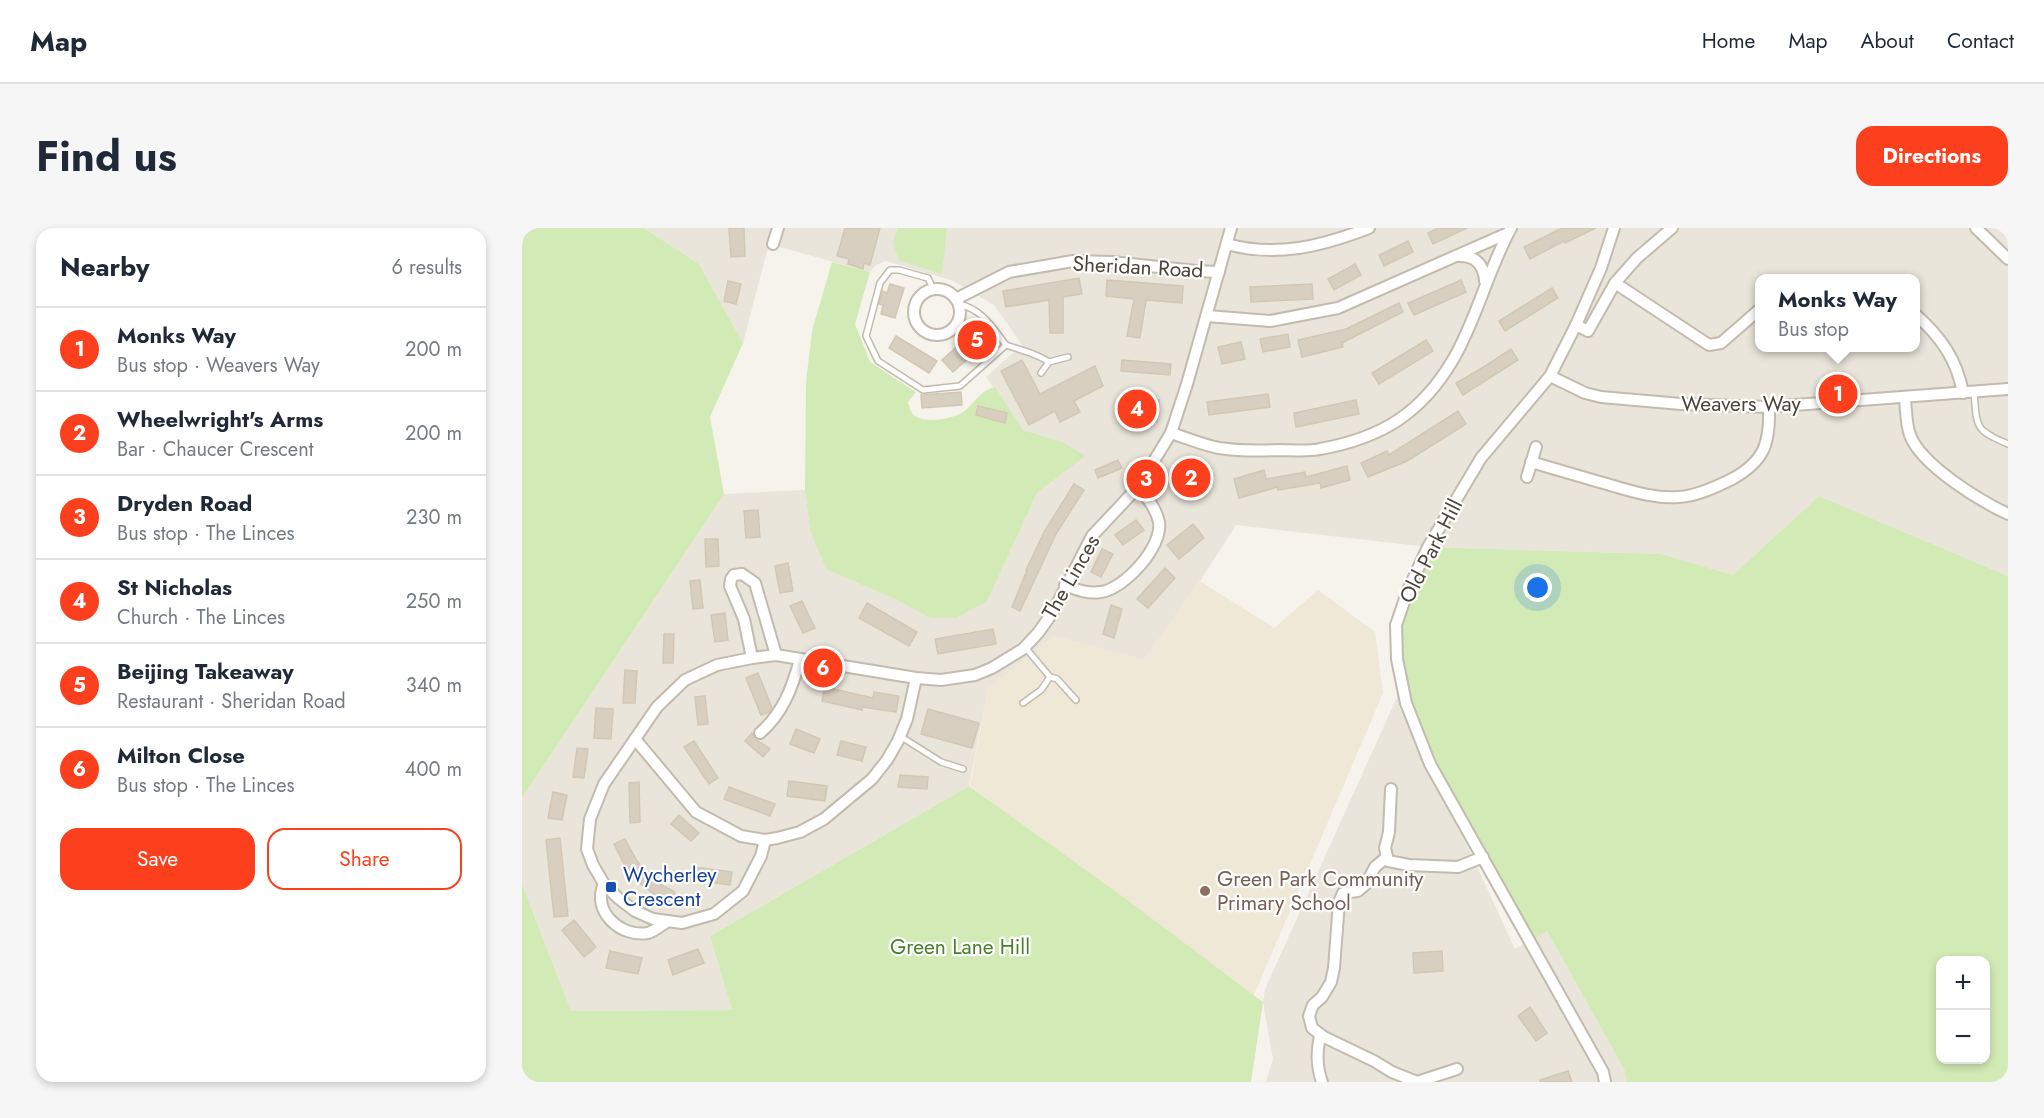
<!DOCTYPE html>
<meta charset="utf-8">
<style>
:root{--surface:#fff;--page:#f6f6f7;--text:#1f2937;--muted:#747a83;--line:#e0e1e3;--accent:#fc3f1d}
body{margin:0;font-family:Jost,sans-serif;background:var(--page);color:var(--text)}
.controls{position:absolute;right:18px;bottom:18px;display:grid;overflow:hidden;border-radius:12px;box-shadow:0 3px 9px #0003}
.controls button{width:54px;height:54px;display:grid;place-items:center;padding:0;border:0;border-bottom:2px solid var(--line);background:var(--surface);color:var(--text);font:30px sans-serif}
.you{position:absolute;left:1016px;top:360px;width:21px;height:21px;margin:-15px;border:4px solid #fff;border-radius:50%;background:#1a73e8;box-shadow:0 0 0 9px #1a73e833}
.badge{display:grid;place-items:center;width:39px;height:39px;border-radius:50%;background:var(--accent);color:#fff;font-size:20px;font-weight:700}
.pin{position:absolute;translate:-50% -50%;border:3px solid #fff;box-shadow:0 2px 6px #0006}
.popup{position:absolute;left:1233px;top:46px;width:165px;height:78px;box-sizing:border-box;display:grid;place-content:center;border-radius:12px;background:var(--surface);filter:drop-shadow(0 2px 4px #0005);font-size:20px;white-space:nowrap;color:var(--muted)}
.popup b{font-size:22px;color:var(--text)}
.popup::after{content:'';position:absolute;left:50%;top:100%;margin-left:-12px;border:12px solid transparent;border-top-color:var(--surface)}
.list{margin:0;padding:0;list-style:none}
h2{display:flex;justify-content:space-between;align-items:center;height:78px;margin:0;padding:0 24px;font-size:26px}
h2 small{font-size:20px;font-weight:400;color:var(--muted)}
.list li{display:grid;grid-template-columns:39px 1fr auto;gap:18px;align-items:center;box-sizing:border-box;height:84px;padding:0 24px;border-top:2px solid var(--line)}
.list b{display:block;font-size:22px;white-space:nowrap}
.list p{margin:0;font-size:20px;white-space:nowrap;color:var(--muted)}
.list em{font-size:20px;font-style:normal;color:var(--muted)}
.actions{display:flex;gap:12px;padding:18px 24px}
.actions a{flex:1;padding:14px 0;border:2px solid var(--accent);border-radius:18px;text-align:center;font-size:21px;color:var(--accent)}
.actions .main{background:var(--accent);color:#fff}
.map{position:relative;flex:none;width:1486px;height:854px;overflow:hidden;border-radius:18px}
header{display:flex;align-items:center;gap:36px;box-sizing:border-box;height:84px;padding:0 30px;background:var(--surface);border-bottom:2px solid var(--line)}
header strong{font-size:28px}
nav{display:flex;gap:33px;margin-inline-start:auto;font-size:21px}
.intro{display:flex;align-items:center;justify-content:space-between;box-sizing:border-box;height:144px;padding:0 36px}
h1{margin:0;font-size:42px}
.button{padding:15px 27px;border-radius:18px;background:var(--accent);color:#fff;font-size:21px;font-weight:700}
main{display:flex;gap:36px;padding:0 36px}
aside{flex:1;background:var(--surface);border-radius:18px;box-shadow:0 3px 9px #0003}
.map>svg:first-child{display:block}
.residential{fill:#eae5da;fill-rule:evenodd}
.education{fill:#efe8d6}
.green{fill:#d2eab5;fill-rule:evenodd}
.building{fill:#d8cfc1;stroke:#d3c7b4;stroke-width:1.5}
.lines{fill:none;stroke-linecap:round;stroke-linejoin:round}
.lane-casing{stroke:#c2bbae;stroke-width:8}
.street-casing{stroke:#c2bbae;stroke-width:14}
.lane{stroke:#fff;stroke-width:5}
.street{stroke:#fff;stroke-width:10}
.transit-dot{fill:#1a4fb4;stroke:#fff;stroke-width:2}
.education-dot{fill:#8d6e63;stroke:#fff;stroke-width:2}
.labels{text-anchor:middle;stroke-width:4.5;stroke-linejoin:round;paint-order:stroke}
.street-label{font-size:21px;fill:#4b4439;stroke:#fff}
.transit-label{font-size:21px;fill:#164399;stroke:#fff;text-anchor:start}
.education-label{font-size:21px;fill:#785e54;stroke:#fff;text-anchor:start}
.park-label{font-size:21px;fill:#4a7f2a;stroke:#fff}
</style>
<header>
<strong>Map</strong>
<nav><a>Home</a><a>Map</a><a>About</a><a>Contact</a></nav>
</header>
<div class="intro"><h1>Find us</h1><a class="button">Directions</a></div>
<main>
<aside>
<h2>Nearby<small>6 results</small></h2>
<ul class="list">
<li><span class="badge">1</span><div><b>Monks Way</b><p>Bus stop · Weavers Way</p></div><em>200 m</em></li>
<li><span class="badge">2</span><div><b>Wheelwright's Arms</b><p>Bar · Chaucer Crescent</p></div><em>200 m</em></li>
<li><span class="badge">3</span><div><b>Dryden Road</b><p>Bus stop · The Linces</p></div><em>230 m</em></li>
<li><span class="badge">4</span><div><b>St Nicholas</b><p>Church · The Linces</p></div><em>250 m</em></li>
<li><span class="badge">5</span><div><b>Beijing Takeaway</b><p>Restaurant · Sheridan Road</p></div><em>340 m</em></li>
<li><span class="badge">6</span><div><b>Milton Close</b><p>Bus stop · The Linces</p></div><em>400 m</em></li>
</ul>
<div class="actions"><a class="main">Save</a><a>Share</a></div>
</aside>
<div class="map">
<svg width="1486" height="854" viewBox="0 0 1486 854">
<rect width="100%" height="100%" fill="#f6f3ec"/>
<g class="residential">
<path d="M122 0H1486V348L1297 268 1211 347 1139 326 906 319 714 297 678 353 622 432 532 408 466 461 447 558 188 708 210 782 49 783 0 656V570L202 266 283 262 288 301 371 370 408 390 465 372 515 265 562 228 541 214 501 202 464 149 500 117 472 77 429 52 364 33 354 37 348 44 247 16 221 115 177 36ZM1238 51H1394V120H1238Z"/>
<polygon points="876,467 993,721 1025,703 1102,841 1105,854 744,854 751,831 741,774 743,761"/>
</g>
<polygon class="education" points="678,353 752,400 796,362 853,404 861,465 732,767 448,558 466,461 532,408 622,432"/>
<g class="green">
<polygon points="0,0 122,0 177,36 221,115 188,189 202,266 0,570"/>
<polygon points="376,0 425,0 420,46 377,32 371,15"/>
<path d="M310 34 348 44 333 96 348 134 394 164 386 174C387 178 388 183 391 186 400 197 434 191 444 182 454 173 459 162 473 159L501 202 541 214 563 228 515 265 465 373 434 390H408L371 370 304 341 288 302 283 262 284 154 290 103Z"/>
<path d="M1297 268 1486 348V854H1105L1102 841 1025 703 1009 713 908 536 884 475 874 397 906 319 1139 326 1211 347ZM1418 732H1464V832H1418Z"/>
<polygon points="447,558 597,666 741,774 729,854 0,854 0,656 49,783 210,782 188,708"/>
</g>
<g class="building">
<polygon points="207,0 222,0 223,28 209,29"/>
<polygon points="323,0 358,0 348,37 342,35 341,41 326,36 327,31 315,28"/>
<polygon points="916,0 945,0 911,16 906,5"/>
<polygon points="1040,0 1074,0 1043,15 1042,13 1008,31 1002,19"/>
<polygon points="886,13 891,24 862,38 857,27"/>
<polygon points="833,36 839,47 812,62 806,51"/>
<polygon points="557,50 560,66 541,69 541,105 528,105 527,72 484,79 481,63"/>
<polygon points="585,52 661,58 660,75 624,72 618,110 605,108 612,71 584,68"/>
<polygon points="939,52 944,64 892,87 886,75"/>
<polygon points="206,53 219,56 214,76 202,73"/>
<polygon points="368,56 382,60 373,90 359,86 361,77 357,76 361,63 365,65"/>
<polygon points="790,56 791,71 729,74 728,59"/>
<polygon points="1030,60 1036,70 983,103 977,93"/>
<polygon points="877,75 881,84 820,115 821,119 780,129 776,112 824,101"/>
<polygon points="454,101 465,114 431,144 420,132"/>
<polygon points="766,106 768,119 741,124 738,111"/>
<polygon points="374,108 415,133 407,145 367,120"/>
<polygon points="904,112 911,123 857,156 850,145"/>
<polygon points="719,114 723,131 700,136 696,119"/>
<polygon points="989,121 996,132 941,167 934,155 960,140"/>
<polygon points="500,132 518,166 573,138 581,158 552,173 558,184 538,194 533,183 507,197 479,143"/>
<polygon points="600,132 649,136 648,147 599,143"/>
<polygon points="439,164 440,177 400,180 399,167"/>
<polygon points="746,166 748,179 687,187 685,174"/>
<polygon points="597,168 637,172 635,194 595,190"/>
<polygon points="834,172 837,186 774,199 772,185"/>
<polygon points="456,178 485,185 483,195 454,187"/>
<polygon points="936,183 944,196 885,233 846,249 839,235 865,223 867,227"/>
<polygon points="596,232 600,240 576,250 573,242"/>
<polygon points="681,237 687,254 657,264 651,247"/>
<polygon points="825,238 828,252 799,260 798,255 756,262 756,259 717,270 712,251 742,242 744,251 783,244 784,249"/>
<polygon points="552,256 562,262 534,306 498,383 490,379 505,342 504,342 522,304"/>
<polygon points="236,282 238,309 224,310 222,283"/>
<polygon points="614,292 622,302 601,317 593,307"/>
<polygon points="671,296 682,310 657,331 645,317"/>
<polygon points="183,311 196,311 197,338 184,339"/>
<polygon points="580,321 591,326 579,349 569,344"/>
<polygon points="266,335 271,363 258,365 253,338"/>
<polygon points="643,340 653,350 626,380 615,371"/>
<polygon points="178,352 181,380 171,381 168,353"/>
<polygon points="280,373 293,400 281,405 268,378"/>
<polygon points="345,375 395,404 387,418 337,390"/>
<polygon points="589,377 600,381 592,410 581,406"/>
<polygon points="203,385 206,412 193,414 189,387"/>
<polygon points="471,401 474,416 416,426 413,411"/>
<polygon points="142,406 152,406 151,435 141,435"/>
<polygon points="103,442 115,443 113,475 101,475"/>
<polygon points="236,445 250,480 247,484 239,487 224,450"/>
<polygon points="303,459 351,470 352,464 377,468 374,484 340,479 340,482 300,473"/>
<polygon points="183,468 186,496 176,497 173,469"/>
<polygon points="74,480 91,481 89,511 72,510"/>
<polygon points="406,481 457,495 450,520 399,506"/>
<polygon points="274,501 298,511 292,525 268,516"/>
<polygon points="230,505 233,511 248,521 241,529 223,513"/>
<polygon points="172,513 196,550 187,556 162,519"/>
<polygon points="319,513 344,519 340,533 315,527"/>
<polygon points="55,520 66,521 62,550 51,549"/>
<polygon points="378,547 406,549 405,561 376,559"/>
<polygon points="267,553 305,558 303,573 265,568"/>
<polygon points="117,554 118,594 108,595 107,555"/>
<polygon points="207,559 253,576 248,588 202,571"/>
<polygon points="31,564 45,567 40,592 26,590"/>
<polygon points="157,587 177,605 169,613 149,596"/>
<polygon points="38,610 46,688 32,689 24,612"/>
<polygon points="103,611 115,633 125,645 116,644 153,664 148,675 130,665 119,656 101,634 92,616"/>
<polygon points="172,639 210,644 208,657 170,652"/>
<polygon points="52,692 74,719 62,729 40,702"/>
<polygon points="176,721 182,735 151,747 146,732"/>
<polygon points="88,723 120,730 116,746 84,740"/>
<polygon points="920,723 921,743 892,745 891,725"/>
<polygon points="1008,779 1025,805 1014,813 996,788"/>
<polygon points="1046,843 1050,854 1018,854 1018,852"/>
</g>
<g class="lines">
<g class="lane-casing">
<g id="lane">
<path d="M411 61 406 50 402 49 377 42H368L358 55 344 108 356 133 401 162 438 158 484 117C470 99 461 82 437 76"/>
<path d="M484 117C501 123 512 124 527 134L546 129"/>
<polyline points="519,145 527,134"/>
<path d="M1452 164C1455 199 1452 202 1486 216"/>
<polyline points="503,419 528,449 535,451 554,472"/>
<polyline points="501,475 519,462 528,449"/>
<polyline points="378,508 419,534 441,541"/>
</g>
</g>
<g class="street-casing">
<g id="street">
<polyline points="1454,0 1486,31"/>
<polyline points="251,16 256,0"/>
<path d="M705 16C754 30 800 18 847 0"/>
<path d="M938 28C954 28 962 37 963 53"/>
<polyline points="1093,55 1187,117 1199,115 1238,81"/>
<circle cx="415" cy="84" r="23"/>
<polyline points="434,71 487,44 551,33 590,34 674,43 697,44"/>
<path d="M1394 87C1419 109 1435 132 1441 165"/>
<polyline points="685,88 748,93 816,80 986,5"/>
<polyline points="1054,97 1066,103 1093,55 1115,30 1150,0"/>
<polyline points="1028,148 1063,165 1079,169 1159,176 1247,179 1486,161"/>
<path d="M1383 170C1384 182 1384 196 1388 207 1399 237 1458 273 1486 286"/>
<path d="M649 205C665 210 681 217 697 220 717 223 737 223 757 222 770 222 785 224 798 221 860 210 900 185 932 130 955 90 966 42 989 0"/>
<path d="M1009 234C1033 241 1057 248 1081 255 1106 262 1131 271 1157 269 1175 268 1194 259 1210 251 1243 233 1248 215 1247 179"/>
<polyline points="1005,249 1014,219"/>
<path d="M543 357C555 362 566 366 579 364 602 361 641 319 637 294 634 280 625 270 616 259"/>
<polyline points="230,430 222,391 208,358 209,351 212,347 220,346 233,355 254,427"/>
<path d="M238 505C261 485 270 460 278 432"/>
<polyline points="113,511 174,584 219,608 243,612 255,610 278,604 302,591 350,551 365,532 376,513 385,491 394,450"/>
<polyline points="869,561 867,604 863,620 866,633 887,637 936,639 961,629"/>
<polyline points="243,612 239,628 221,663 192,686 160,695 131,691 113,683 96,670 82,656 71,637 65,621 68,591 82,556 135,479 163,452 195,437 230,430 254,427 394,450 419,452 453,447 470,440 501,421 516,405 531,384 570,308 616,259 649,205 665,156 709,0"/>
<polyline points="865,629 853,639 844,656 836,663 821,665 817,674 812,740 809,754 800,769 791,777 787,788 790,800 802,809 852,833 870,844 895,854 935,841"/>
<path d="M82 656C69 683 99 710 126 705 133 703 140 697 146 693"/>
<path d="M798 807C795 824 794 837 800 854"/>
<polyline points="1083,854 1081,844 908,536 884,475 875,431 874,397 886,362 906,319 959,230 1028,148 1054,97 1079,40 1092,0"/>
</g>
</g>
<use href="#lane" class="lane"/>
<use href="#street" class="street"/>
</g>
<rect class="transit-dot" x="83" y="653" width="12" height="12" rx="3"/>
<circle class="education-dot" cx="683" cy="663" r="6"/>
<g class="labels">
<g class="street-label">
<text transform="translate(616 39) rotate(3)" y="7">Sheridan Road</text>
<text x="1219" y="183">Weavers Way</text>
<text transform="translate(909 323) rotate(-63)" y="7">Old Park Hill</text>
<text transform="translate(549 349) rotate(-60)" y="7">The Linces</text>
</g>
<g class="transit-label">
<text x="101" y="654">Wycherley<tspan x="101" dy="24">Crescent</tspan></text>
</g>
<g class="education-label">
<text x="695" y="658">Green Park Community<tspan x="695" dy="24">Primary School</tspan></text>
</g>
<g class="park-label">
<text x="438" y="726">Green Lane Hill</text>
</g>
</g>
</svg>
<div class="controls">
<button>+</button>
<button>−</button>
</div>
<div class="you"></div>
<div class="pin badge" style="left:1316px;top:166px">1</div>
<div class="popup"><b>Monks Way</b>Bus stop</div>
<div class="pin badge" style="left:669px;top:250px">2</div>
<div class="pin badge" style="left:624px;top:251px">3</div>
<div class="pin badge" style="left:615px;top:181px">4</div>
<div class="pin badge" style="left:455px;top:112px">5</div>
<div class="pin badge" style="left:301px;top:440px">6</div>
</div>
</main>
